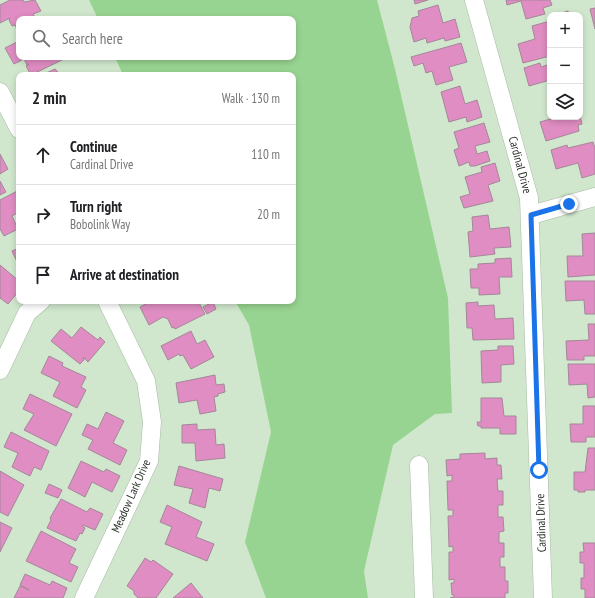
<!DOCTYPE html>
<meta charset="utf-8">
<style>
:root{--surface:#fff;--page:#f6f6f6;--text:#202124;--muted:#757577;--line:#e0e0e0}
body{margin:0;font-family:"PT Sans Narrow",sans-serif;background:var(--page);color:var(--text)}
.controls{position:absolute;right:12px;top:12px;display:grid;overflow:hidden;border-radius:8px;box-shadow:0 2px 6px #0003}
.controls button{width:36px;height:36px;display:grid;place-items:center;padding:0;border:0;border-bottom:1px solid var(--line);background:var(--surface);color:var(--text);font:20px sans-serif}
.stop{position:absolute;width:12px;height:12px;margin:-9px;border:3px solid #1a73e8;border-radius:50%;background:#fff}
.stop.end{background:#1a73e8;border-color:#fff;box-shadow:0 1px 4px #0008}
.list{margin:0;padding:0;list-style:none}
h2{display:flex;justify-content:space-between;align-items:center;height:52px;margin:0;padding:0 16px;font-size:17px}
h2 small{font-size:13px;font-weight:400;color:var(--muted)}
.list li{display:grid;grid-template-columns:26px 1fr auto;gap:12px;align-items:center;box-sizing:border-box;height:60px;padding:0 16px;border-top:1px solid var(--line)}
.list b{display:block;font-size:15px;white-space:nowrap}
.list p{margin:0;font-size:13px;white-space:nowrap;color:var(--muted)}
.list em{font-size:13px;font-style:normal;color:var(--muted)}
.icon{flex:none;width:22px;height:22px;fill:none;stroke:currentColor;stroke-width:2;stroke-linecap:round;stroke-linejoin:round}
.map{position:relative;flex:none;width:595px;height:598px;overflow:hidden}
.search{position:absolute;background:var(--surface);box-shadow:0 2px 6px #0003;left:16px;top:16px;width:280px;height:44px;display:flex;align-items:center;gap:10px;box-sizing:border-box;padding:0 14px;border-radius:8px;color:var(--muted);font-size:15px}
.panel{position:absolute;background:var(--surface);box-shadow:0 2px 6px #0003;left:16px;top:72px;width:280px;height:232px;border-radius:8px}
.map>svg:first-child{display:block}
.green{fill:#98d491}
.building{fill:#df8dc2;stroke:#a48799}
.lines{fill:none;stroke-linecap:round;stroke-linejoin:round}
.minor-casing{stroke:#a5bba2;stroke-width:19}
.minor{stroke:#fff;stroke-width:18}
.route{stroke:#1a73e8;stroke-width:5}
.labels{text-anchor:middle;stroke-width:3;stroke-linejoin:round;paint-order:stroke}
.street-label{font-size:12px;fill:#2a3229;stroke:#fff}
</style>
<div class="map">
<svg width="595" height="598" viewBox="0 0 595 598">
<rect width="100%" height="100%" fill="#d0e7cd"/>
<polygon class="green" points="89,0 377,0 395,69 448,298 452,413 435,414 393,445 364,571 368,598 266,598 245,542 271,432 249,325 235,301 293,301 293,75 123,75 115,57 293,57 293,19 98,19"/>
<g class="building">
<polygon points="10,0 23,0 24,2 35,0 41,11 33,14 36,19 19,19 19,33 15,25 12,26 9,20 10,18 0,23 0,5"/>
<polygon points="414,0 428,0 415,4"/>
<polygon points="506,0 550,0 552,5 543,8 545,14 526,19 521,1 507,5"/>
<polygon points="438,5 443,23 455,19 460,37 445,41 444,38 427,43 426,38 414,42 410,27 412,18 419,16 418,11"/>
<polygon points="595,8 595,29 590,9"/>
<polygon points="568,11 569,15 556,15"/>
<polygon points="550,21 550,56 523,63 518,44 535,39 532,26"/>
<polygon points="19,41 19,57 63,57 64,59 31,75 26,66 29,64 27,65 24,59 14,64 5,48"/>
<polygon points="461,43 467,62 449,67 453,80 436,85 432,71 426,73 423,63 414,66 411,57"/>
<polygon points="540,63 541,67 550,64 550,80 529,86 524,68"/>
<polygon points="55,69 61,75 42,75"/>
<polygon points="460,86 465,104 477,100 482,117 467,122 466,117 449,122 441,92"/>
<polygon points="580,116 582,124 578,125 579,131 546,141 540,122 557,117"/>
<polygon points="484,123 490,142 475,146 477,154 487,151 490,161 475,166 470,166 469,162 459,166 454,150 459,148 454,132"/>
<polygon points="593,142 595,148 595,174 582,178 578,163 556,169 551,150 567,145 568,148"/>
<polygon points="0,154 8,169 0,174"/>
<polygon points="495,163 500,181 488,185 493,201 464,208 460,197 470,194 465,177 482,172 481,167"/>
<polygon points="0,181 6,192 0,195"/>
<polygon points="19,190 19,212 12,216 18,229 4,236 0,229 0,200"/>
<polygon points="488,215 490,229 509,227 511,247 494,248 495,254 470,257 468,232 473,231 472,217"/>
<polygon points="595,233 595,275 568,277 567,256 583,256 582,234"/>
<polygon points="19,248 19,266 12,251"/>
<polygon points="511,258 512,277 499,277 500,294 479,295 479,288 471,288 470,269 478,269 478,264 495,263 495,259"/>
<polygon points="0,265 19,281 19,291 8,304 0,298"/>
<polygon points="565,281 595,281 595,314 585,314 584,300 566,301"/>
<polygon points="151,301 198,301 205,314 175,329 174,327 172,328 168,319 163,317 149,325 140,307"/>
<polygon points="213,302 216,309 207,314 203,307"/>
<polygon points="478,302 478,306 494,305 495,319 513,318 514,339 473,340 472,328 467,328 466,303"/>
<polygon points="588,324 595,324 595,356 584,356 584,360 567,360 566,341 589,340"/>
<polygon points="81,327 98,340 100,337 105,342 88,362 83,357 84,360 80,364 51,341 61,329 72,338"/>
<polygon points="191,331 197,344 205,340 214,357 191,369 183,355 180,356 179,354 168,360 161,346"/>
<polygon points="498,346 513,346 514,364 501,365 501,382 482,383 481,351 498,350"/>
<polygon points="49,356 63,363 62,366 86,377 81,387 86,390 77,408 53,396 60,382 41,373"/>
<polygon points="568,364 595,364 595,397 588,398 587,384 569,385"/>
<polygon points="215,375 216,385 224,384 225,392 218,394 218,396 214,397 216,411 200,414 197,400 179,403 176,383"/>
<polygon points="30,394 72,414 56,446 24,430 34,414 23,409"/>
<polygon points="481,398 502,398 504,416 516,416 516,434 500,434 500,428 481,428 481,426 478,426 477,422 481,422"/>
<polygon points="583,406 595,406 595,437 586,437 586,442 571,442 570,424 583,424"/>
<polygon points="106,412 124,421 113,443 127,450 120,465 88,449 93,440 82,435 87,424 98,429"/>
<polygon points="197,424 197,430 215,429 216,445 224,444 225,458 196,461 195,443 182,443 182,425"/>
<polygon points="11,432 49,451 41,470 34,467 30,476 12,467 18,453 4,447"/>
<polygon points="588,448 595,448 595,490 585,490 585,492 578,492 578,490 574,490 574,472 585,472"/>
<polygon points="485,453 485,459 497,458 497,465 501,465 502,479 497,479 498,491 503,491 503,505 498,505 498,517 503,517 504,531 499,532 499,543 504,543 504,557 500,557 500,567 505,567 505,581 508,581 508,593 505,593 505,598 450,598 454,597 454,595 452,595 451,583 454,583 454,579 449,580 449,552 453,552 453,546 449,547 448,516 453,516 453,510 448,510 447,481 452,481 452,475 447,476 446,460 460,459 460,454"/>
<polygon points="81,461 104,472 106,469 120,476 112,492 92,482 85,497 68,488"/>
<polygon points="179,466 223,479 220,491 209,488 205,508 189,503 193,489 174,485"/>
<polygon points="0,471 24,485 8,516 0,512"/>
<polygon points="49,484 62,490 58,498 45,493"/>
<polygon points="61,499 87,512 90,508 103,514 95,530 83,525 83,527 85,528 82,534 80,533 76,541 47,528 51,520 50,518"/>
<polygon points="167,505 202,522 196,537 214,544 207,561 165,544 172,527 160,522"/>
<polygon points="0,522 12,528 0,552"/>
<polygon points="41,531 76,549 69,563 78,567 71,582 26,561"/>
<polygon points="583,543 595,543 595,598 585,598 585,589 581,589 581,578 584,578 584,563 580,563 580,552 584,552"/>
<polygon points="145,558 151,562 153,560 173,574 156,598 138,598 134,594 134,591 127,586"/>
<polygon points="25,574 50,585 52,581 67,588 63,598 14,598 20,586 29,590 20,585"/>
<polygon points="191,583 203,598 173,598"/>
</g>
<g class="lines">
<g class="minor-casing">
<g id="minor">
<polyline points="474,0 529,198 543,598"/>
<polyline points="0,92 19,129"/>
<polyline points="531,215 595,197"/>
<polyline points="0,370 27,313 41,301"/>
<polyline points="419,465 424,598"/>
<polyline points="84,598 149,461 152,422 146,381 107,301"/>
</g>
</g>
<use href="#minor" class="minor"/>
</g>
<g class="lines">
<polyline class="route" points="539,470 531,215 569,204"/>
</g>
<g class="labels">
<g class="street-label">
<text transform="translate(520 165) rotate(75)" y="4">Cardinal Drive</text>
<text transform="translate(131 496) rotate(-66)" y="4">Meadow Lark Drive</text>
<text transform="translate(541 523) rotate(-92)" y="4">Cardinal Drive</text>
</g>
</g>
</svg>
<div class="controls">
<button>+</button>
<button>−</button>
<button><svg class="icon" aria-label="layers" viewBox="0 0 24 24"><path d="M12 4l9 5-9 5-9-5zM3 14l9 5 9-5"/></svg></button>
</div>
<div class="stop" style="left:539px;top:470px"></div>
<div class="stop end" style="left:569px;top:204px"></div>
<div class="search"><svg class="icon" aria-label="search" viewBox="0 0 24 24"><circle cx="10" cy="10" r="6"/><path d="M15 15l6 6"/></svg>Search here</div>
<section class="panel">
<h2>2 min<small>Walk · 130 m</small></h2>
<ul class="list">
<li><svg class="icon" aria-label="ahead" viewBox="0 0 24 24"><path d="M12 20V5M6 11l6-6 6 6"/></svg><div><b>Continue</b><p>Cardinal Drive</p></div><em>110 m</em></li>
<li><svg class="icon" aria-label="right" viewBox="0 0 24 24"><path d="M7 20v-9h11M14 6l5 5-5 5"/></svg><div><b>Turn right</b><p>Bobolink Way</p></div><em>20 m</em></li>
<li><svg class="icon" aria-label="arrive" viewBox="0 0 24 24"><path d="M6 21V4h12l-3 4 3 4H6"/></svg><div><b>Arrive at destination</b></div></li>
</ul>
</section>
</div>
